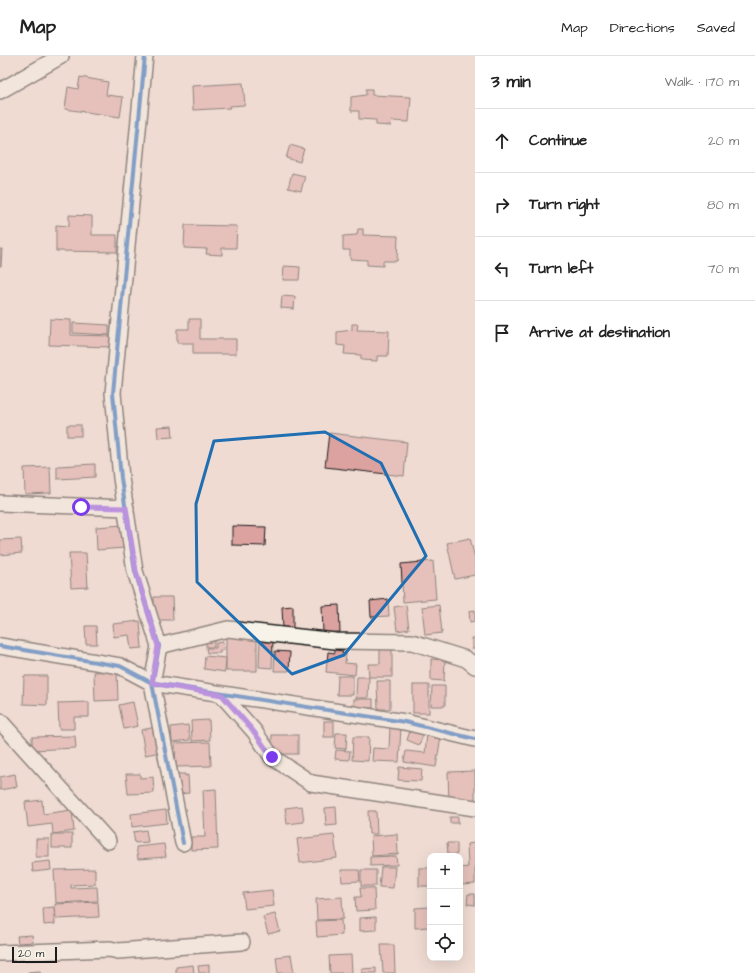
<!DOCTYPE html>
<meta charset="utf-8">
<style>
:root{--surface:#fff;--page:#f6f6f6;--text:#222;--muted:#767676;--line:#e0e0e0}
body{margin:0;font-family:"Architects Daughter",sans-serif;background:var(--page);color:var(--text)}
.controls{position:absolute;right:12px;bottom:12px;display:grid;overflow:hidden;border-radius:8px;box-shadow:0 4px 16px #0002}
.controls button{width:36px;height:36px;display:grid;place-items:center;padding:0;border:0;border-bottom:1px solid var(--line);background:var(--surface);color:var(--text);font:20px sans-serif}
.scale{position:absolute;left:12px;bottom:10px;width:45px;box-sizing:border-box;padding-left:4px;border:2px solid #1c1c1c;border-top:0;font-size:11px;line-height:14px;white-space:nowrap;color:#1c1c1c;-webkit-text-stroke:3px #f7f3e8;paint-order:stroke}
.stop{position:absolute;width:12px;height:12px;margin:-9px;border:3px solid #7c3aed;border-radius:50%;background:#fff}
.stop.end{background:#7c3aed;border-color:#fff;box-shadow:0 1px 4px #0008}
.list{margin:0;padding:0;list-style:none}
h2{display:flex;justify-content:space-between;align-items:center;height:52px;margin:0;padding:0 16px;font-size:17px}
h2 small{font-size:13px;font-weight:400;color:var(--muted)}
.list li{display:grid;grid-template-columns:26px 1fr auto;gap:12px;align-items:center;box-sizing:border-box;height:64px;padding:0 16px;border-top:1px solid var(--line)}
.list b{display:block;font-size:15px;white-space:nowrap}
.list em{font-size:13px;font-style:normal;color:var(--muted)}
.icon{flex:none;width:22px;height:22px;fill:none;stroke:currentColor;stroke-width:2;stroke-linecap:round;stroke-linejoin:round}
.map{position:relative;flex:none;width:475px;height:917px;overflow:hidden}
header{display:flex;align-items:center;gap:24px;box-sizing:border-box;height:56px;padding:0 20px;background:var(--surface);border-bottom:1px solid var(--line)}
header strong{font-size:19px}
nav{display:flex;gap:22px;margin-inline-start:auto;font-size:14px}
main{display:flex}
aside{flex:1;background:var(--surface)}
.map>svg:first-child{display:block}
.building{fill:#dca29f;stroke:#1c1c1c}
.lines{fill:none;stroke-linecap:round;stroke-linejoin:round}
.minor-casing{stroke:#1c1c1c;stroke-width:18}
.minor{stroke:#f7f3e8;stroke-width:15}
.cycleway-casing{stroke:#f7f3e8;stroke-width:6}
.cycleway{stroke:#0057b8;stroke-width:4}
.route{stroke:#7c3aed;stroke-width:5}
.marked{fill:none;stroke:#1f6fb2;stroke-width:3;stroke-linejoin:round}
</style>
<header>
<strong>Map</strong>
<nav><a>Map</a><a>Directions</a><a>Saved</a></nav>
</header>
<main>
<div class="map">
<svg width="475" height="917" viewBox="0 0 475 917">
<rect width="100%" height="100%" fill="#efdbd2"/>
<filter id="ink" filterUnits="userSpaceOnUse"><feTurbulence type="fractalNoise" baseFrequency=".025" numOctaves="2"/><feDisplacementMap in="SourceGraphic" scale="8" xChannelSelector="R" yChannelSelector="G"/><feConvolveMatrix kernelMatrix="1 2 1 2 8 2 1 2 1" color-interpolation-filters="sRGB"/></filter>
<g filter="url(#ink)">
<g class="building">
<polygon points="80,21 108,26 106,39 123,41 120,61 65,53 68,31 78,33"/>
<polygon points="243,27 245,49 230,50 230,52 193,54 192,30"/>
<polygon points="366,33 372,33 372,39 411,41 409,66 392,65 391,70 376,69 376,64 359,63 359,55 351,55 351,41 366,39"/>
<polygon points="290,89 304,93 300,106 286,102"/>
<polygon points="292,117 305,120 301,135 288,132"/>
<polygon points="69,159 92,160 92,179 117,179 117,196 56,195 56,169 69,170"/>
<polygon points="185,169 237,170 236,192 222,192 222,199 206,198 207,193 184,192"/>
<polygon points="358,173 363,173 363,179 398,180 397,205 383,205 383,210 367,209 367,204 350,203 350,194 343,194 343,180 357,179"/>
<polygon points="0,193 2,193 1,210 0,210"/>
<polygon points="284,210 300,211 299,224 283,224"/>
<polygon points="282,240 295,241 294,253 281,252"/>
<polygon points="50,263 71,264 71,279 110,280 110,291 49,289"/>
<polygon points="189,263 200,263 200,283 236,283 236,298 193,298 193,287 177,287 177,273 189,273"/>
<polygon points="73,267 109,269 109,279 73,277"/>
<polygon points="352,268 358,268 357,274 389,275 388,300 377,300 377,305 361,304 361,299 344,298 345,290 337,289 337,276 352,274"/>
<rect x="67" y="369" width="14" height="11"/>
<polygon points="172,370 173,381 158,382 157,371"/>
<polygon points="329,377 407,386 404,420 325,411"/>
<polygon points="95,408 95,421 57,423 57,410"/>
<polygon points="50,411 51,437 25,438 24,412"/>
<polygon points="123,469 125,492 97,494 96,471"/>
<polygon points="232,470 266,471 265,490 232,489"/>
<polygon points="470,482 475,503 475,519 455,523 447,487"/>
<polygon points="21,483 22,497 0,499 0,484"/>
<polygon points="69,497 86,497 88,531 71,532"/>
<polygon points="433,505 436,543 403,546 401,508"/>
<polygon points="154,541 172,541 173,564 154,564"/>
<polygon points="388,543 389,560 371,561 370,545"/>
<polygon points="339,549 340,576 323,577 322,550"/>
<polygon points="406,549 409,573 397,575 394,551"/>
<polygon points="439,549 442,577 425,579 422,551"/>
<polygon points="293,550 293,573 283,573 282,551"/>
<polygon points="475,554 475,565 470,566 469,555"/>
<polygon points="140,565 142,592 131,593 129,579 114,581 113,568"/>
<polygon points="85,570 96,570 97,588 86,588"/>
<polygon points="257,579 257,615 226,615 226,580"/>
<rect x="206" y="580" width="8" height="11"/>
<polygon points="260,582 273,583 272,612 259,611"/>
<rect x="472" y="582" width="3" height="11"/>
<polygon points="223,586 224,594 220,594 220,597 207,597 206,592 216,592 216,587"/>
<polygon points="380,591 392,591 392,621 369,621 368,608 380,608"/>
<polygon points="335,594 343,595 342,598 346,598 345,607 356,608 355,619 326,616 328,596 335,597"/>
<polygon points="275,595 290,596 289,615 274,615"/>
<polygon points="205,600 226,602 225,616 204,613"/>
<polygon points="431,603 445,604 444,625 431,624"/>
<polygon points="117,615 118,644 95,645 94,616"/>
<polygon points="24,620 47,620 47,649 23,648"/>
<polygon points="338,620 353,620 353,639 337,639"/>
<polygon points="357,621 369,621 368,642 356,642"/>
<polygon points="377,625 390,625 390,653 378,653"/>
<rect x="413" y="629" width="16" height="28"/>
<polygon points="432,630 445,630 445,650 431,650"/>
<rect x="354" y="643" width="19" height="9"/>
<polygon points="89,646 89,661 74,661 74,673 59,673 58,647"/>
<polygon points="133,646 138,670 124,673 119,649"/>
<polygon points="209,664 210,684 192,685 191,665"/>
<rect x="324" y="665" width="10" height="16"/>
<polygon points="188,669 190,684 172,686 171,671"/>
<polygon points="156,671 161,696 145,699 141,674"/>
<polygon points="390,671 401,671 399,706 372,705 373,692 389,693"/>
<polygon points="411,672 424,677 419,689 407,684"/>
<polygon points="336,677 347,677 346,693 335,692"/>
<polygon points="427,678 441,680 436,711 404,706 406,695 425,697"/>
<rect x="272" y="679" width="26" height="19"/>
<polygon points="75,680 76,692 32,694 32,681"/>
<polygon points="353,681 369,681 368,705 352,704"/>
<polygon points="210,686 211,710 176,711 175,687"/>
<polygon points="336,694 350,695 349,704 335,703"/>
<polygon points="399,711 422,713 421,725 398,724"/>
<polygon points="475,715 475,744 449,746 448,716"/>
<polygon points="15,718 17,731 0,734 0,721"/>
<polygon points="126,718 140,718 140,722 153,721 154,737 128,738"/>
<polygon points="177,718 185,718 185,720 188,719 189,737 179,738"/>
<polygon points="216,733 218,793 191,794 191,781 205,781 203,734"/>
<polygon points="42,744 43,758 72,754 74,775 53,778 52,768 28,771 25,746"/>
<polygon points="302,750 304,766 287,768 285,752"/>
<polygon points="336,751 337,769 326,770 325,752"/>
<polygon points="166,754 167,767 132,771 131,758"/>
<polygon points="368,755 376,755 377,778 369,778"/>
<rect x="450" y="761" width="8" height="6"/>
<polygon points="146,774 148,786 135,787 133,776"/>
<rect x="52" y="778" width="20" height="14"/>
<polygon points="397,778 398,798 372,800 371,780"/>
<polygon points="334,779 337,802 300,807 297,783"/>
<rect x="36" y="783" width="13" height="18"/>
<polygon points="447,787 457,787 457,798 448,799"/>
<polygon points="475,787 475,828 460,829 460,812 468,811 467,788"/>
<polygon points="164,788 166,801 138,803 136,791"/>
<polygon points="396,800 397,809 370,810 370,801"/>
<polygon points="50,805 51,814 33,816 32,807"/>
<polygon points="381,811 395,811 393,832 379,831"/>
<rect x="419" y="812" width="11" height="18"/>
<polygon points="95,813 95,828 71,829 71,832 97,831 98,845 56,847 54,814"/>
<polygon points="341,814 359,814 360,825 342,826"/>
<rect x="361" y="814" width="15" height="16"/>
<polygon points="360,832 374,832 375,854 356,855 355,841 361,841"/>
<polygon points="272,834 274,850 245,853 243,837"/>
<polygon points="468,838 475,838 475,849 467,848"/>
<polygon points="342,841 343,863 317,864 316,843"/>
<polygon points="98,846 99,861 56,863 55,848"/>
<polygon points="54,851 55,868 44,869 43,852"/>
<polygon points="429,851 429,871 415,872 415,852"/>
<polygon points="275,858 280,875 268,878 263,861"/>
<polygon points="376,861 376,874 360,875 360,862"/>
<polygon points="341,864 342,879 317,881 316,865"/>
<polygon points="32,879 33,886 18,887 17,880"/>
<polygon points="381,889 394,889 395,917 383,917"/>
<polygon points="291,899 294,917 278,917 276,901"/>
<polygon points="351,899 352,917 330,917 329,900"/>
<polygon points="193,909 194,917 176,917 176,911"/>
<polygon points="209,909 209,917 199,917 198,910"/>
<polygon points="376,912 376,917 362,917 362,913"/>
<polygon points="40,915 41,917 29,917 28,916"/>
</g>
<g class="lines">
<g class="minor-casing">
<g id="minor">
<polyline points="145,0 113,337 121,422 135,515 159,590 152,627 183,787"/>
<polyline points="0,35 61,0"/>
<polyline points="0,447 126,452"/>
<polyline points="0,590 120,610 152,627 405,666 475,683"/>
<polyline points="159,590 228,573 335,585 412,586 466,603 475,610"/>
<polyline points="222,639 254,675 272,701 311,727 475,752"/>
<polyline points="0,665 108,785"/>
<polyline points="0,897 110,893 118,895 242,886"/>
</g>
</g>
<use href="#minor" class="minor"/>
<g class="cycleway-casing">
<g id="cycleway">
<polyline points="145,0 113,337 121,422 135,515 159,590 152,627 183,787"/>
<polyline points="0,590 120,610 152,627 405,666 475,683"/>
</g>
</g>
<use href="#cycleway" class="cycleway"/>
</g>
</g>
<g class="lines" filter="url(#ink)">
<polyline class="route" points="81,451 126,452 136,515 158,590 152,627 222,639 254,676 272,701"/>
</g>
<path d="M0 0H475V917H0ZM325 376 381 407 426 500 344 599 292 618 197 526 196 448 214 385Z" fill="#efdbd2" fill-opacity=".55" fill-rule="evenodd"/>
<path class="marked" d="M325 376 381 407 426 500 344 599 292 618 197 526 196 448 214 385Z"/>
</svg>
<div class="controls">
<button>+</button>
<button>−</button>
<button><svg class="icon" aria-label="locate" viewBox="0 0 24 24"><circle cx="12" cy="12" r="6"/><path d="M12 2v4M12 18v4M2 12h4M18 12h4"/></svg></button>
</div>
<div class="scale">20 m</div>
<div class="stop" style="left:81px;top:451px"></div>
<div class="stop end" style="left:272px;top:701px"></div>
</div>
<aside>
<h2>3 min<small>Walk · 170 m</small></h2>
<ul class="list">
<li><svg class="icon" aria-label="ahead" viewBox="0 0 24 24"><path d="M12 20V5M6 11l6-6 6 6"/></svg><div><b>Continue</b></div><em>20 m</em></li>
<li><svg class="icon" aria-label="right" viewBox="0 0 24 24"><path d="M7 20v-9h11M14 6l5 5-5 5"/></svg><div><b>Turn right</b></div><em>80 m</em></li>
<li><svg class="icon" aria-label="left" viewBox="0 0 24 24"><path d="M17 20v-9H6M10 6l-5 5 5 5"/></svg><div><b>Turn left</b></div><em>70 m</em></li>
<li><svg class="icon" aria-label="arrive" viewBox="0 0 24 24"><path d="M6 21V4h12l-3 4 3 4H6"/></svg><div><b>Arrive at destination</b></div></li>
</ul>
</aside>
</main>
